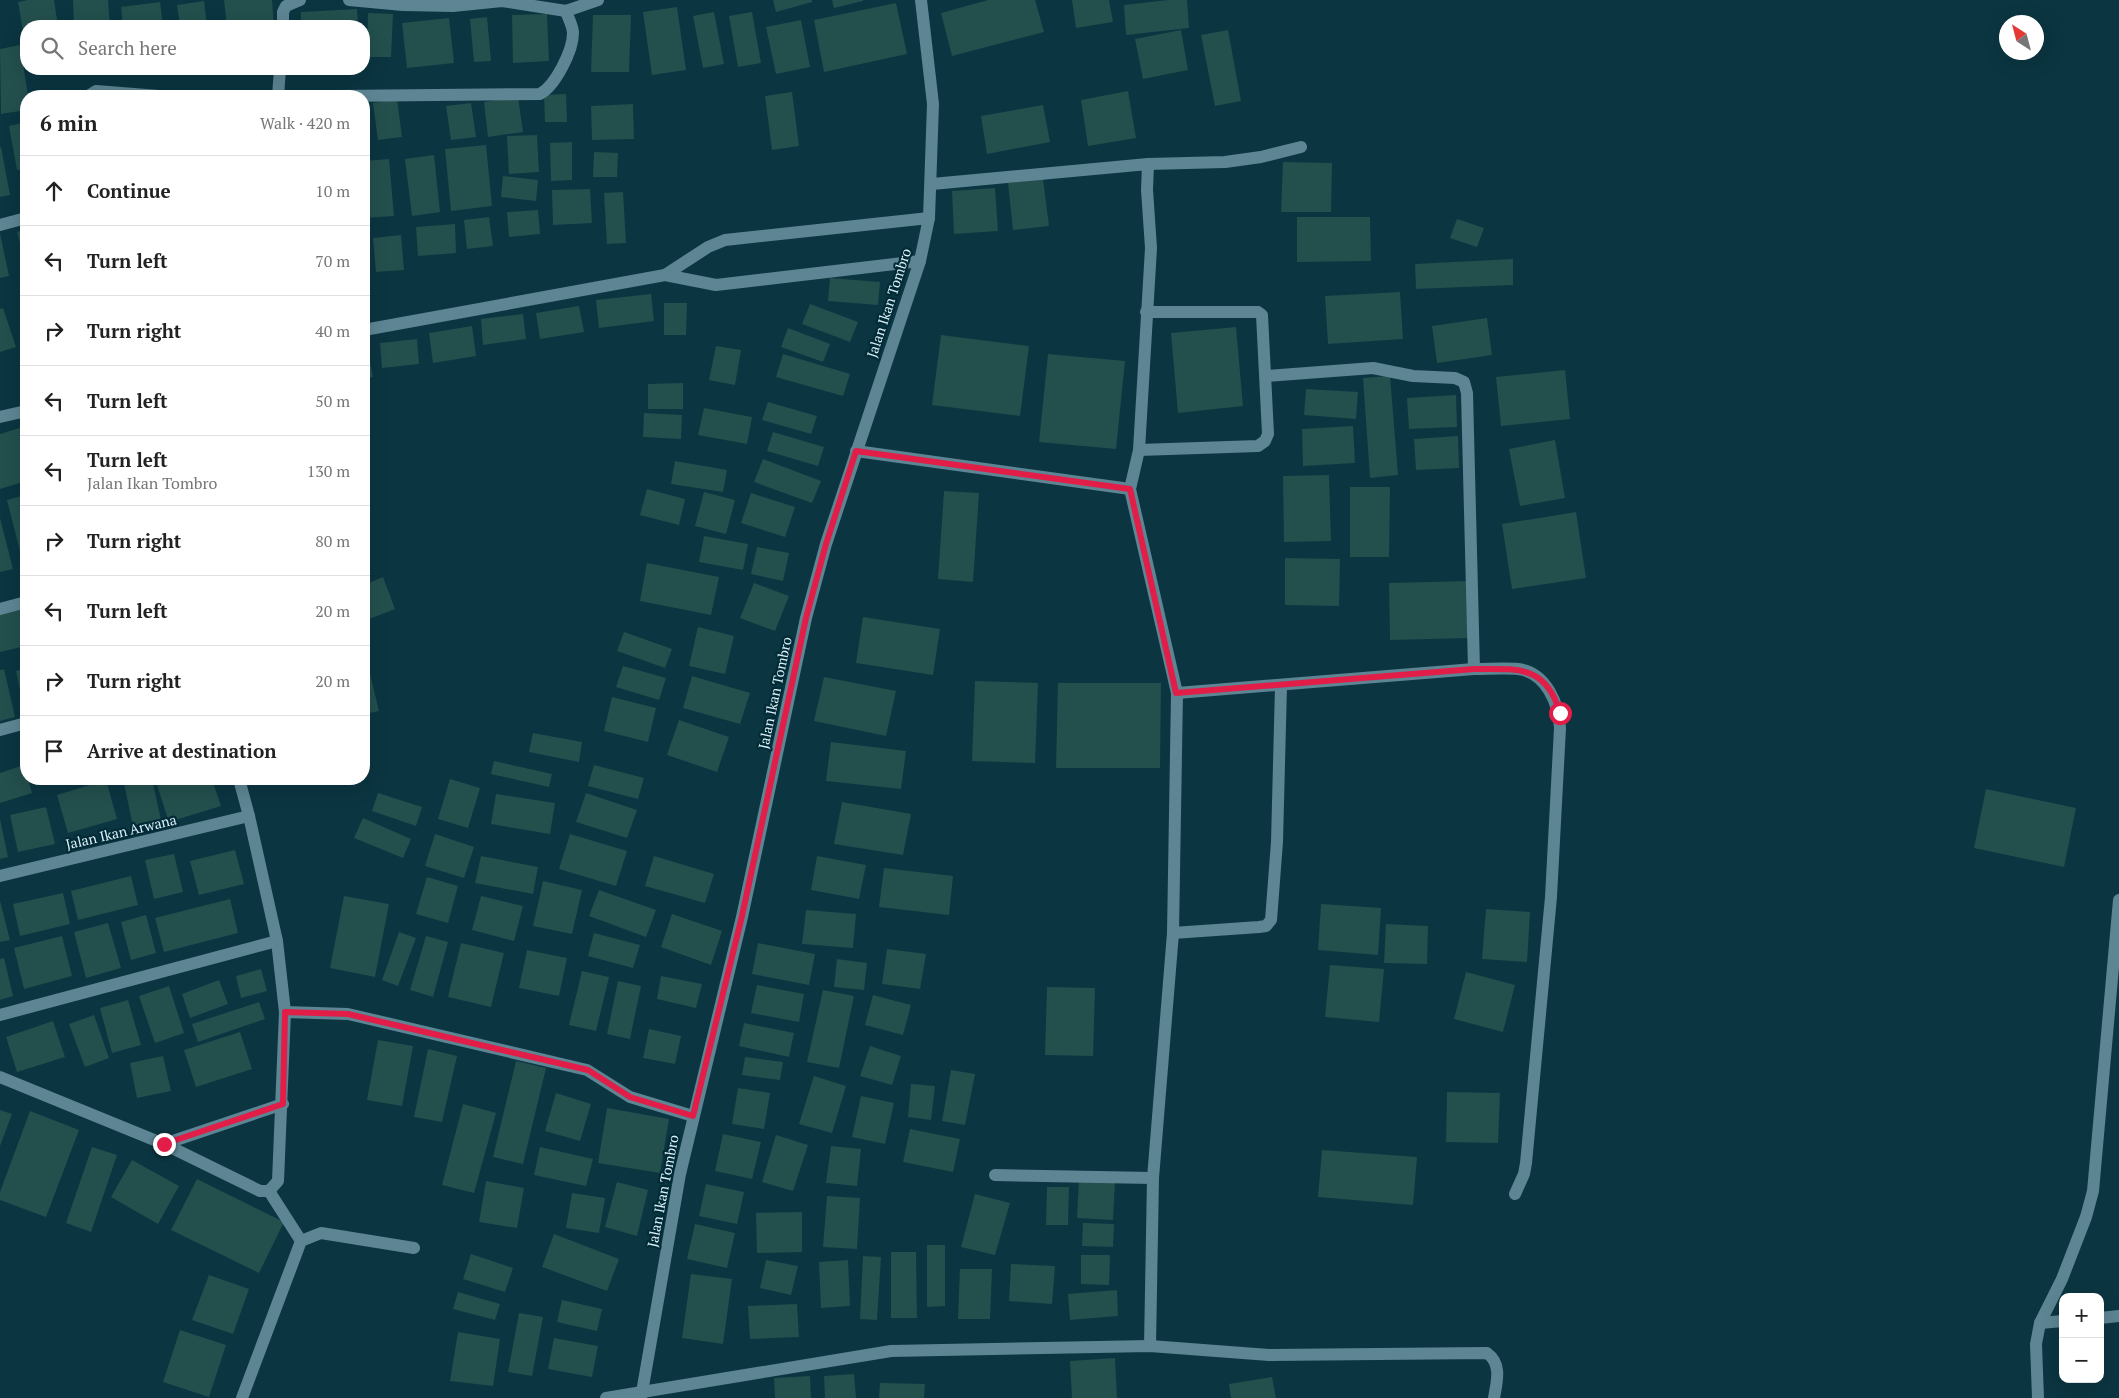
<!DOCTYPE html>
<meta charset="utf-8">
<style>
:root{--surface:#fff;--page:#f6f6f6;--text:#222;--muted:#767676;--line:#e0e0e0}
body{margin:0;font-family:"PT Serif",serif;background:var(--page);color:var(--text)}
.controls{position:absolute;right:15px;bottom:15px;display:grid;overflow:hidden;border-radius:10px;box-shadow:0 5px 20px #0002}
.controls button{width:45px;height:45px;display:grid;place-items:center;padding:0;border:0;border-bottom:1px solid var(--line);background:var(--surface);color:var(--text);font:25px sans-serif}
.compass{position:absolute;left:1999px;top:15px;width:45px;height:45px;border-radius:50%;background:var(--surface);box-shadow:0 5px 20px #0002;rotate:324deg}
.stop{position:absolute;width:15px;height:15px;margin:-11px;border:4px solid #e11d48;border-radius:50%;background:#fff}
.stop.end{background:#e11d48;border-color:#fff;box-shadow:0 1px 5px #0008}
.list{margin:0;padding:0;list-style:none}
h2{display:flex;justify-content:space-between;align-items:center;height:65px;margin:0;padding:0 20px;font-size:21px}
h2 small{font-size:16px;font-weight:400;color:var(--muted)}
.list li{display:grid;grid-template-columns:32px 1fr auto;gap:15px;align-items:center;box-sizing:border-box;height:70px;padding:0 20px;border-top:1px solid var(--line)}
.list b{display:block;font-size:19px;white-space:nowrap}
.list p{margin:0;font-size:16px;white-space:nowrap;color:var(--muted)}
.list em{font-size:16px;font-style:normal;color:var(--muted)}
.icon{flex:none;width:28px;height:28px;fill:none;stroke:currentColor;stroke-width:2;stroke-linecap:round;stroke-linejoin:round}
.map{position:relative;flex:none;width:2119px;height:1398px;overflow:hidden}
.search{position:absolute;background:var(--surface);box-shadow:0 5px 20px #0002;left:20px;top:20px;width:350px;height:55px;display:flex;align-items:center;gap:12px;box-sizing:border-box;padding:0 18px;border-radius:20px;color:var(--muted);font-size:19px}
.panel{position:absolute;background:var(--surface);box-shadow:0 5px 20px #0002;left:20px;top:90px;width:350px;height:695px;border-radius:20px}
.map>svg:first-child{display:block}
.building{fill:#234f4d}
.lines{fill:none;stroke-linecap:round;stroke-linejoin:round}
.minor{stroke:#5d8593;stroke-width:12}
.route{stroke:#e11d48;stroke-width:6}
.labels{text-anchor:middle;stroke-width:4.5;stroke-linejoin:round;paint-order:stroke}
.street-label{font-size:14px;fill:#dbf0f8;stroke:#002b37}
</style>
<div class="map">
<svg width="2119" height="1398" viewBox="0 0 2119 1398">
<rect width="100%" height="100%" fill="#0b3541"/>
<g class="building">
<polygon points="28,0 54,0 58,26 26,26 25,42 18,2"/>
<polygon points="73,0 108,0 110,26 74,26"/>
<polygon points="224,0 272,0 274,26 227,26"/>
<polygon points="773,0 812,0 812,2 776,12"/>
<polygon points="832,0 863,0 863,1 834,8"/>
<polygon points="988,0 1035,0 1044,32 952,56 941,13"/>
<polygon points="1072,0 1109,0 1113,22 1076,28"/>
<polygon points="1168,0 1187,0 1189,28 1126,35 1124,5"/>
<polygon points="204,1 207,26 180,26 177,5"/>
<polygon points="160,2 163,26 123,26 121,7"/>
<polygon points="896,3 907,54 824,72 814,20"/>
<polygon points="677,7 686,70 652,75 643,12"/>
<polygon points="357,9 358,26 301,26 301,12"/>
<polygon points="714,12 724,64 703,68 693,16"/>
<polygon points="752,12 761,63 738,67 729,16"/>
<polygon points="368,13 393,14 391,57 367,57"/>
<polygon points="547,14 549,61 513,63 512,15"/>
<polygon points="593,15 631,15 629,72 591,72"/>
<polygon points="487,17 491,61 474,62 470,19"/>
<polygon points="449,18 454,63 407,68 402,23"/>
<polygon points="801,20 810,67 776,74 766,27"/>
<polygon points="1181,30 1188,70 1143,79 1135,39"/>
<polygon points="1228,30 1241,101 1215,106 1201,35"/>
<polygon points="20,45 28,96 26,96 26,110 1,114 0,49"/>
<polygon points="1128,91 1136,138 1088,146 1081,100"/>
<polygon points="792,92 799,146 772,150 765,96"/>
<polygon points="566,94 567,122 545,122 544,95"/>
<polygon points="518,97 523,132 488,137 484,102"/>
<polygon points="397,99 402,137 378,140 373,103"/>
<polygon points="471,103 476,137 451,140 446,106"/>
<polygon points="633,104 634,139 592,140 591,106"/>
<polygon points="1043,105 1050,142 987,154 981,116"/>
<polygon points="26,122 26,169 17,170 9,126"/>
<polygon points="537,135 539,172 509,174 507,136"/>
<polygon points="572,142 572,180 551,181 550,143"/>
<polygon points="486,145 492,206 451,211 445,149"/>
<polygon points="1,147 10,195 0,197 0,148"/>
<polygon points="594,152 618,153 617,177 593,177"/>
<polygon points="434,155 440,212 412,216 405,159"/>
<polygon points="389,159 394,216 364,218 364,161"/>
<polygon points="1283,162 1332,163 1331,212 1281,212"/>
<polygon points="503,176 538,180 536,201 501,197"/>
<polygon points="1043,179 1049,226 1013,230 1008,183"/>
<polygon points="995,188 998,231 954,234 952,191"/>
<polygon points="590,189 592,223 553,225 552,190"/>
<polygon points="623,192 626,243 607,244 604,193"/>
<polygon points="538,210 540,234 509,237 507,212"/>
<polygon points="489,217 493,246 467,249 464,220"/>
<polygon points="1297,217 1370,217 1371,261 1297,262"/>
<polygon points="1457,219 1484,228 1477,247 1450,238"/>
<polygon points="455,224 456,253 418,256 416,227"/>
<polygon points="26,230 26,265 17,232"/>
<polygon points="0,233 9,276 0,278"/>
<polygon points="401,235 404,270 376,272 373,238"/>
<polygon points="1513,259 1513,285 1416,289 1415,264"/>
<polygon points="830,278 880,282 878,305 828,301"/>
<polygon points="1400,292 1403,339 1328,344 1325,296"/>
<polygon points="651,294 654,321 599,328 596,300"/>
<polygon points="664,303 687,303 686,335 664,335"/>
<polygon points="810,304 858,322 850,342 802,324"/>
<polygon points="579,306 584,332 540,339 536,313"/>
<polygon points="3,308 16,347 0,352 0,309"/>
<polygon points="523,314 526,339 483,345 481,319"/>
<polygon points="1487,318 1492,355 1437,363 1432,326"/>
<polygon points="472,326 476,356 433,363 429,333"/>
<polygon points="1236,327 1243,406 1178,413 1171,333"/>
<polygon points="788,328 830,344 823,362 781,347"/>
<polygon points="941,335 1029,346 1020,416 932,405"/>
<polygon points="417,339 419,364 382,368 380,343"/>
<polygon points="716,346 741,350 735,385 709,380"/>
<polygon points="367,347 373,377 364,378 364,348"/>
<polygon points="783,354 850,374 843,396 776,377"/>
<polygon points="1048,354 1125,361 1116,449 1039,442"/>
<polygon points="1565,370 1570,419 1501,426 1496,377"/>
<polygon points="1390,376 1398,475 1370,478 1363,378"/>
<polygon points="683,383 683,409 648,409 648,384"/>
<polygon points="1306,389 1358,392 1356,419 1304,415"/>
<polygon points="1456,395 1457,427 1409,429 1407,398"/>
<polygon points="768,402 817,416 811,434 762,420"/>
<polygon points="704,408 752,417 747,444 698,435"/>
<polygon points="644,413 682,415 681,439 643,437"/>
<polygon points="26,426 26,481 0,489 0,434"/>
<polygon points="1353,426 1355,463 1303,466 1302,429"/>
<polygon points="773,432 824,447 818,466 767,451"/>
<polygon points="1458,436 1459,468 1416,470 1414,439"/>
<polygon points="1555,440 1565,498 1520,506 1509,449"/>
<polygon points="763,459 821,481 812,503 754,482"/>
<polygon points="675,461 727,470 723,492 671,484"/>
<polygon points="1329,475 1331,541 1284,542 1283,476"/>
<polygon points="1350,487 1390,487 1389,557 1350,557"/>
<polygon points="647,489 685,499 679,525 640,515"/>
<polygon points="944,491 979,493 973,582 938,579"/>
<polygon points="704,492 735,500 726,534 695,526"/>
<polygon points="751,493 795,507 785,537 741,523"/>
<polygon points="26,495 26,554 21,555 7,500"/>
<polygon points="1576,512 1586,578 1512,589 1502,524"/>
<polygon points="0,518 13,569 0,572"/>
<polygon points="704,536 748,544 743,570 699,562"/>
<polygon points="757,547 789,553 783,581 751,574"/>
<polygon points="1285,558 1340,559 1339,606 1285,605"/>
<polygon points="647,563 719,577 711,615 640,601"/>
<polygon points="383,577 395,609 364,621 364,585"/>
<polygon points="1468,581 1469,638 1390,640 1389,583"/>
<polygon points="754,583 789,596 775,631 740,618"/>
<polygon points="24,607 26,618 26,646 0,652 0,612"/>
<polygon points="863,617 940,629 933,675 856,663"/>
<polygon points="698,627 734,636 725,674 689,666"/>
<polygon points="624,632 672,649 665,668 617,651"/>
<polygon points="367,661 379,711 364,714 364,662"/>
<polygon points="623,666 666,678 659,700 616,687"/>
<polygon points="26,668 26,714 25,714 16,671"/>
<polygon points="4,669 15,717 0,721 0,670"/>
<polygon points="692,676 750,693 740,724 683,708"/>
<polygon points="824,677 896,691 886,736 814,721"/>
<polygon points="975,681 1038,683 1035,763 972,761"/>
<polygon points="1058,683 1161,683 1160,768 1056,768"/>
<polygon points="612,697 656,708 648,742 604,731"/>
<polygon points="679,720 729,737 717,772 667,755"/>
<polygon points="533,733 582,742 579,762 529,752"/>
<polygon points="831,742 906,751 901,789 826,781"/>
<polygon points="494,761 552,774 549,787 491,774"/>
<polygon points="24,765 26,779 28,779 32,793 0,803 0,773"/>
<polygon points="594,765 644,778 638,799 588,786"/>
<polygon points="42,779 63,779 43,785"/>
<polygon points="123,779 152,779 161,820 133,826"/>
<polygon points="168,779 212,779 221,806 169,822 156,782"/>
<polygon points="450,779 480,788 468,828 438,819"/>
<polygon points="106,780 117,819 68,833 57,795"/>
<polygon points="1986,789 2076,808 2064,867 1974,848"/>
<polygon points="378,793 422,807 416,826 372,811"/>
<polygon points="586,793 637,810 627,838 576,822"/>
<polygon points="496,794 555,803 550,834 491,824"/>
<polygon points="842,802 911,814 903,855 834,844"/>
<polygon points="46,807 55,844 18,852 10,815"/>
<polygon points="363,818 411,839 403,858 354,838"/>
<polygon points="0,819 8,857 0,859"/>
<polygon points="435,834 474,847 464,878 425,866"/>
<polygon points="570,834 627,851 616,886 559,869"/>
<polygon points="235,850 244,884 199,895 190,861"/>
<polygon points="174,854 183,892 154,899 145,860"/>
<polygon points="481,856 538,867 533,894 475,883"/>
<polygon points="654,856 714,874 705,903 645,886"/>
<polygon points="817,856 866,865 859,899 811,890"/>
<polygon points="884,868 953,876 949,915 879,907"/>
<polygon points="131,876 138,905 78,920 71,891"/>
<polygon points="427,877 458,886 448,923 416,914"/>
<polygon points="543,881 582,890 572,934 533,926"/>
<polygon points="599,890 656,910 646,937 589,916"/>
<polygon points="63,893 70,924 20,936 13,904"/>
<polygon points="344,896 389,904 375,977 330,968"/>
<polygon points="481,896 523,906 514,941 472,930"/>
<polygon points="230,899 238,933 164,952 155,918"/>
<polygon points="0,901 10,940 0,942"/>
<polygon points="1321,904 1381,908 1378,955 1318,950"/>
<polygon points="1486,909 1530,912 1527,962 1482,959"/>
<polygon points="806,910 856,914 853,948 802,944"/>
<polygon points="672,914 722,931 711,965 661,947"/>
<polygon points="146,915 156,953 131,960 121,922"/>
<polygon points="108,923 121,968 86,978 74,932"/>
<polygon points="1386,924 1428,926 1427,964 1384,963"/>
<polygon points="399,932 416,938 398,986 382,980"/>
<polygon points="594,933 640,945 633,968 588,956"/>
<polygon points="62,936 72,976 24,989 14,948"/>
<polygon points="426,936 448,942 433,997 410,990"/>
<polygon points="461,943 504,953 491,1007 448,997"/>
<polygon points="758,943 815,954 809,985 752,974"/>
<polygon points="887,949 926,954 920,989 882,984"/>
<polygon points="527,950 567,958 559,996 519,988"/>
<polygon points="4,958 13,996 0,1000 0,959"/>
<polygon points="837,959 867,963 864,990 834,987"/>
<polygon points="1330,965 1384,969 1379,1022 1325,1017"/>
<polygon points="261,969 267,991 241,998 236,976"/>
<polygon points="582,971 609,977 596,1031 569,1025"/>
<polygon points="1466,972 1515,985 1503,1032 1454,1019"/>
<polygon points="661,976 702,984 696,1008 657,999"/>
<polygon points="219,980 228,1004 190,1018 182,994"/>
<polygon points="618,981 641,986 630,1039 607,1034"/>
<polygon points="757,985 804,994 799,1022 751,1013"/>
<polygon points="169,986 184,1033 155,1043 139,996"/>
<polygon points="1047,987 1095,988 1093,1056 1045,1055"/>
<polygon points="823,990 854,996 839,1068 807,1062"/>
<polygon points="873,995 911,1005 903,1035 865,1025"/>
<polygon points="128,1000 141,1045 112,1053 100,1008"/>
<polygon points="259,1002 265,1019 198,1042 192,1024"/>
<polygon points="94,1015 109,1058 85,1067 69,1024"/>
<polygon points="53,1021 65,1057 17,1072 6,1037"/>
<polygon points="744,1023 794,1033 789,1057 739,1046"/>
<polygon points="649,1029 681,1036 675,1064 643,1058"/>
<polygon points="240,1032 252,1069 196,1087 184,1050"/>
<polygon points="378,1040 413,1046 402,1106 367,1100"/>
<polygon points="870,1046 901,1056 892,1085 860,1076"/>
<polygon points="428,1049 457,1056 442,1122 414,1117"/>
<polygon points="163,1056 171,1091 137,1098 130,1063"/>
<polygon points="745,1057 783,1062 780,1080 742,1075"/>
<polygon points="516,1061 546,1068 523,1164 493,1157"/>
<polygon points="951,1070 975,1074 965,1125 942,1121"/>
<polygon points="814,1076 846,1086 832,1133 799,1124"/>
<polygon points="911,1084 935,1086 931,1120 908,1117"/>
<polygon points="738,1088 770,1093 764,1129 732,1124"/>
<polygon points="1447,1092 1500,1093 1498,1143 1446,1142"/>
<polygon points="556,1093 591,1104 580,1141 545,1131"/>
<polygon points="861,1096 894,1103 885,1144 852,1137"/>
<polygon points="463,1104 496,1113 474,1193 442,1185"/>
<polygon points="607,1108 669,1119 660,1173 598,1163"/>
<polygon points="0,1110 12,1114 0,1146"/>
<polygon points="30,1111 79,1130 46,1217 0,1200 0,1192"/>
<polygon points="910,1129 960,1139 953,1172 903,1162"/>
<polygon points="723,1134 761,1142 752,1179 715,1171"/>
<polygon points="776,1135 808,1145 793,1191 762,1182"/>
<polygon points="831,1146 861,1149 857,1186 826,1183"/>
<polygon points="92,1147 117,1155 91,1232 66,1223"/>
<polygon points="540,1147 593,1159 586,1186 534,1175"/>
<polygon points="1322,1150 1417,1157 1413,1205 1318,1197"/>
<polygon points="132,1160 179,1186 158,1224 111,1197"/>
<polygon points="197,1179 284,1222 259,1273 171,1230"/>
<polygon points="1079,1179 1115,1181 1113,1220 1077,1218"/>
<polygon points="486,1181 524,1188 517,1228 479,1222"/>
<polygon points="617,1182 648,1190 637,1236 605,1227"/>
<polygon points="706,1184 744,1192 737,1224 699,1216"/>
<polygon points="1047,1187 1069,1187 1068,1225 1046,1225"/>
<polygon points="572,1193 605,1198 599,1233 566,1228"/>
<polygon points="975,1194 1010,1203 995,1255 961,1247"/>
<polygon points="827,1196 860,1198 857,1249 823,1247"/>
<polygon points="802,1212 802,1252 757,1253 756,1213"/>
<polygon points="1083,1223 1114,1224 1113,1247 1082,1246"/>
<polygon points="695,1224 735,1233 727,1268 687,1259"/>
<polygon points="554,1234 619,1259 607,1291 542,1267"/>
<polygon points="927,1245 945,1245 945,1306 927,1307"/>
<polygon points="891,1252 916,1252 917,1318 891,1318"/>
<polygon points="471,1254 513,1268 505,1292 463,1279"/>
<polygon points="1081,1255 1110,1255 1109,1285 1081,1284"/>
<polygon points="863,1256 881,1257 877,1320 860,1319"/>
<polygon points="766,1260 798,1266 791,1295 760,1288"/>
<polygon points="848,1260 850,1306 821,1308 819,1262"/>
<polygon points="1011,1264 1055,1266 1052,1304 1009,1301"/>
<polygon points="960,1269 992,1269 990,1319 958,1319"/>
<polygon points="691,1274 732,1279 723,1344 682,1338"/>
<polygon points="209,1275 249,1289 233,1334 192,1320"/>
<polygon points="1117,1290 1118,1316 1070,1320 1068,1294"/>
<polygon points="458,1292 500,1304 495,1320 453,1309"/>
<polygon points="562,1300 602,1309 597,1331 557,1322"/>
<polygon points="797,1304 799,1337 750,1339 748,1306"/>
<polygon points="519,1313 543,1317 532,1376 508,1372"/>
<polygon points="180,1330 226,1345 209,1397 163,1382"/>
<polygon points="458,1332 500,1339 493,1386 450,1381"/>
<polygon points="554,1338 598,1346 592,1377 548,1369"/>
<polygon points="1115,1358 1117,1398 1072,1398 1070,1361"/>
<polygon points="854,1374 856,1398 825,1398 824,1376"/>
<polygon points="810,1376 811,1398 775,1398 774,1378"/>
<polygon points="1272,1377 1276,1398 1231,1398 1229,1384"/>
<polygon points="880,1383 925,1384 924,1398 879,1398"/>
</g>
<g class="lines">
<g class="minor">
<polyline points="349,0 403,5 453,6 502,1 566,11 598,0"/>
<polyline points="283,26 283,12 286,6 300,0"/>
<polyline points="88,96 96,91 159,96"/>
<polyline points="278,96 280,69"/>
<path d="M336 96 540 94C555 86 573 51 573 33 573 26 568 18 566 11"/>
<polyline points="1148,164 1225,162 1261,157 1301,147"/>
<polyline points="932,184 1148,164 1147,190 1151,248 1139,450 1130,489 1177,693 1173,933 1153,1178 1150,1346"/>
<polyline points="0,225 26,218"/>
<polyline points="665,275 708,247 725,240 929,218"/>
<polyline points="364,330 665,275 716,285 920,261"/>
<polyline points="1266,376 1373,368 1413,376 1455,378 1464,382 1467,393 1474,669"/>
<polyline points="0,417 26,411"/>
<polyline points="1139,450 1258,446 1265,441 1268,434 1262,315 1258,312 1146,312"/>
<polyline points="856,451 1130,489"/>
<polyline points="0,609 26,602"/>
<path d="M1177 693 1474 669C1489 669 1504 668 1518 669 1546 672 1559 704 1560 728L1551 897 1526 1163 1524 1174 1515 1194"/>
<polyline points="0,730 26,723"/>
<polyline points="0,876 249,816"/>
<polyline points="1173,933 1259,927 1266,926 1271,920 1277,842 1281,686"/>
<polyline points="285,1012 348,1014 587,1070 630,1097 693,1116"/>
<polyline points="0,1015 277,941"/>
<polyline points="0,1077 164,1144 283,1104"/>
<polyline points="164,1144 260,1191 269,1191 278,1181 285,1012 277,941 249,816 239,779"/>
<polyline points="995,1175 1153,1178"/>
<polyline points="269,1191 301,1241"/>
<polyline points="2100,1318 2119,1316"/>
<polyline points="2040,1323 2063,1321"/>
<polyline points="242,1398 301,1241 321,1233 414,1248"/>
<path d="M606 1398 891 1351 1150 1346 1269 1355 1487 1353C1502 1364 1497 1381 1494 1398"/>
<polyline points="641,1398 680,1174 742,917 806,618 826,544 920,261 929,218 933,104 921,0"/>
<polyline points="2038,1398 2036,1344 2040,1323 2062,1279 2086,1217 2093,1191 2119,900"/>
</g>
</g>
<g class="lines">
<path class="route" d="M164 1144 283 1104 285 1012 348 1014 588 1070 630 1097 693 1116 742 916 806 618 826 544 856 451 1130 489 1176 693 1474 669C1516 669 1546 664 1560 713"/>
</g>
<g class="labels">
<g class="street-label">
<text transform="translate(889 303) rotate(-72)" y="5">Jalan Ikan Tombro</text>
<text transform="translate(775 693) rotate(-78)" y="5">Jalan Ikan Tombro</text>
<text transform="translate(121 832) rotate(-13)" y="5">Jalan Ikan Arwana</text>
<text transform="translate(663 1191) rotate(-79)" y="5">Jalan Ikan Tombro</text>
</g>
</g>
</svg>
<div class="controls">
<button>+</button>
<button>−</button>
</div>
<svg class="compass" viewBox="-18 -18 36 36"><path d="M0-13l5 13h-10z" fill="#e53935"/><path d="M0 13l5-13h-10z" fill="#767676"/></svg>
<div class="stop" style="left:1560px;top:713px"></div>
<div class="stop end" style="left:164px;top:1144px"></div>
<div class="search"><svg class="icon" aria-label="search" viewBox="0 0 24 24"><circle cx="10" cy="10" r="6"/><path d="M15 15l6 6"/></svg>Search here</div>
<section class="panel">
<h2>6 min<small>Walk · 420 m</small></h2>
<ul class="list">
<li><svg class="icon" aria-label="ahead" viewBox="0 0 24 24"><path d="M12 20V5M6 11l6-6 6 6"/></svg><div><b>Continue</b></div><em>10 m</em></li>
<li><svg class="icon" aria-label="left" viewBox="0 0 24 24"><path d="M17 20v-9H6M10 6l-5 5 5 5"/></svg><div><b>Turn left</b></div><em>70 m</em></li>
<li><svg class="icon" aria-label="right" viewBox="0 0 24 24"><path d="M7 20v-9h11M14 6l5 5-5 5"/></svg><div><b>Turn right</b></div><em>40 m</em></li>
<li><svg class="icon" aria-label="left" viewBox="0 0 24 24"><path d="M17 20v-9H6M10 6l-5 5 5 5"/></svg><div><b>Turn left</b></div><em>50 m</em></li>
<li><svg class="icon" aria-label="left" viewBox="0 0 24 24"><path d="M17 20v-9H6M10 6l-5 5 5 5"/></svg><div><b>Turn left</b><p>Jalan Ikan Tombro</p></div><em>130 m</em></li>
<li><svg class="icon" aria-label="right" viewBox="0 0 24 24"><path d="M7 20v-9h11M14 6l5 5-5 5"/></svg><div><b>Turn right</b></div><em>80 m</em></li>
<li><svg class="icon" aria-label="left" viewBox="0 0 24 24"><path d="M17 20v-9H6M10 6l-5 5 5 5"/></svg><div><b>Turn left</b></div><em>20 m</em></li>
<li><svg class="icon" aria-label="right" viewBox="0 0 24 24"><path d="M7 20v-9h11M14 6l5 5-5 5"/></svg><div><b>Turn right</b></div><em>20 m</em></li>
<li><svg class="icon" aria-label="arrive" viewBox="0 0 24 24"><path d="M6 21V4h12l-3 4 3 4H6"/></svg><div><b>Arrive at destination</b></div></li>
</ul>
</section>
</div>
